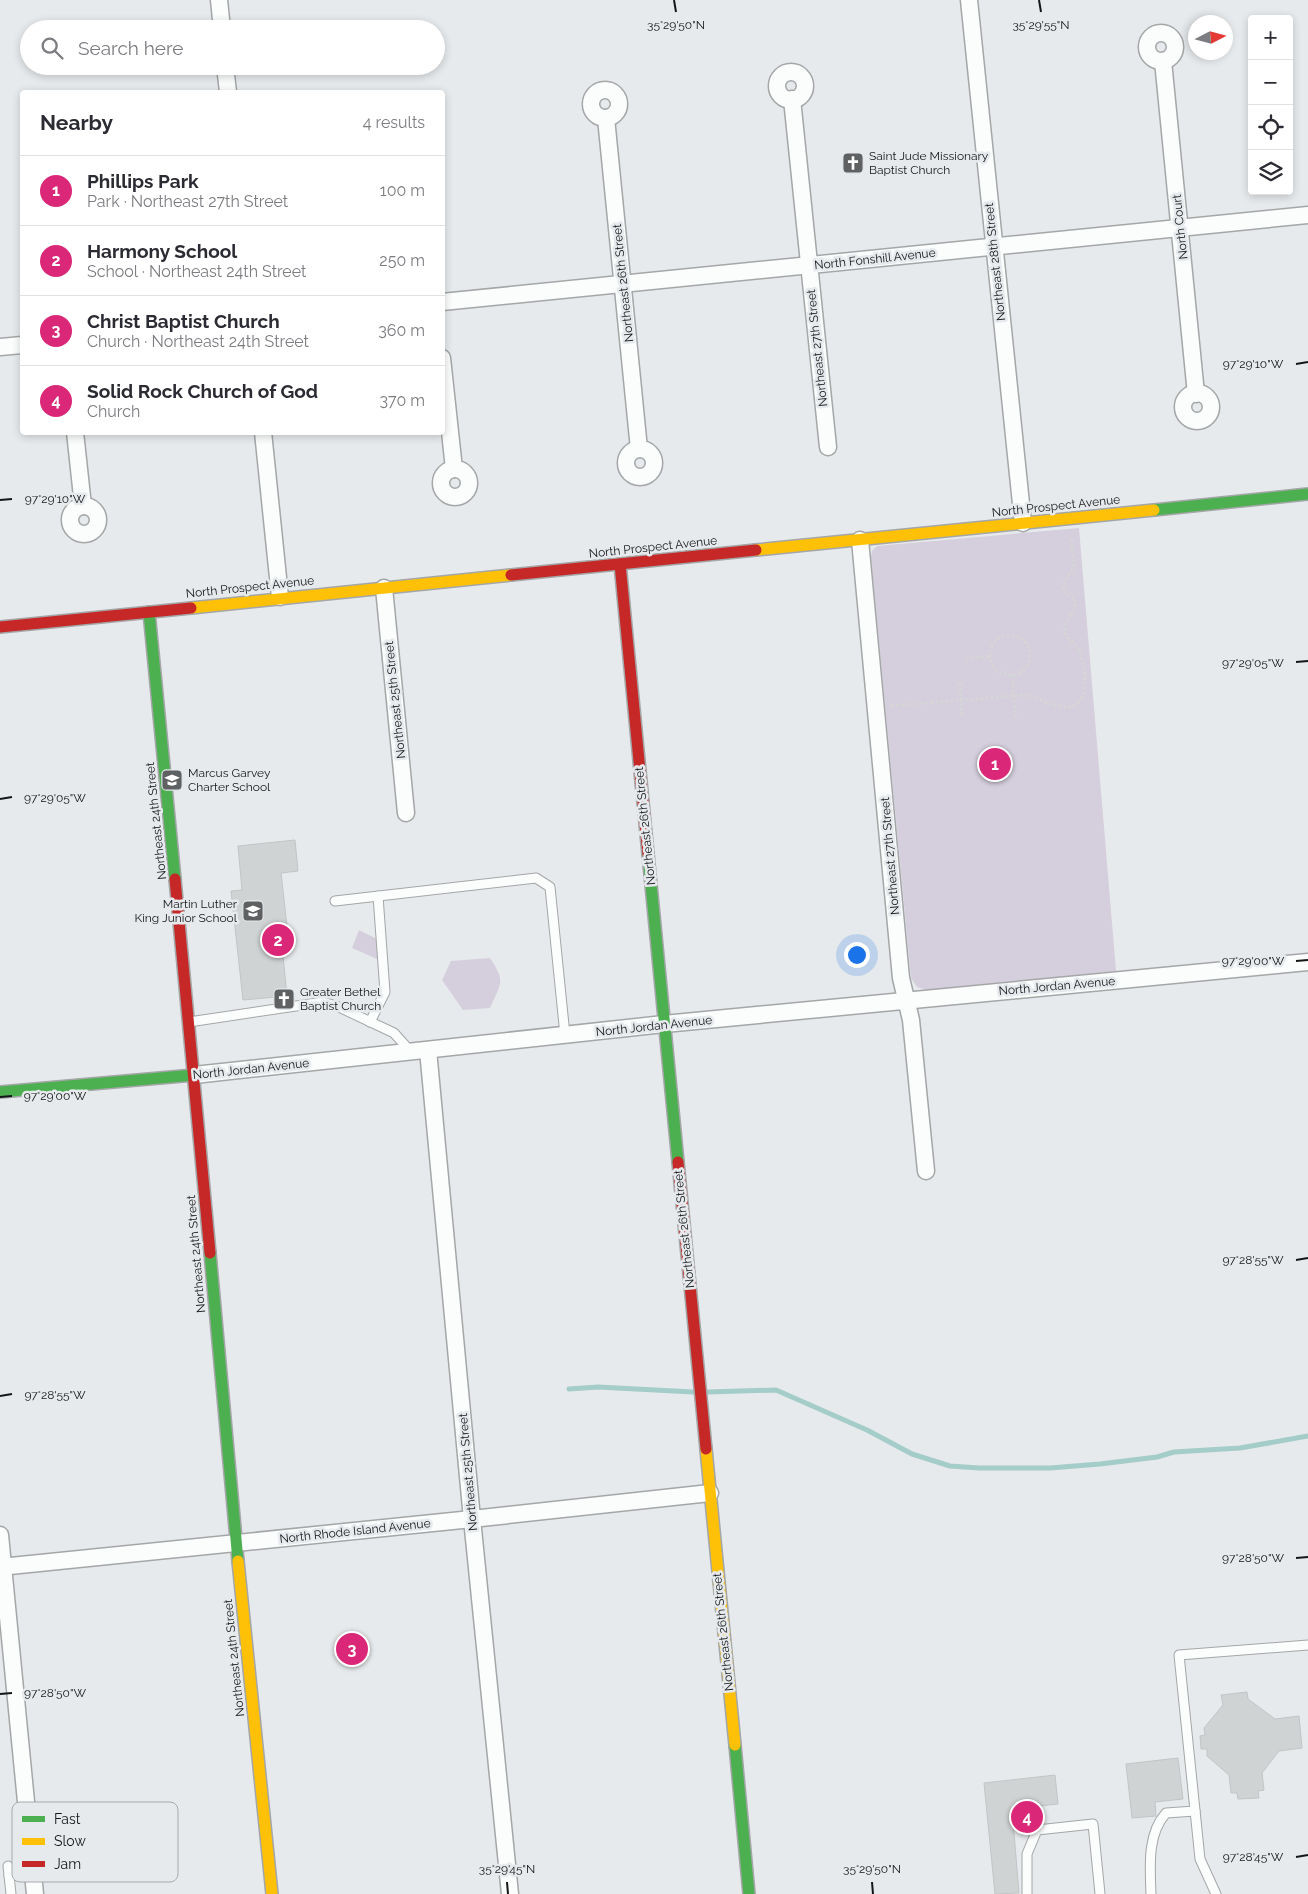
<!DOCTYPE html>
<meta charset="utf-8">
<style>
:root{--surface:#fff;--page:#f2f2f3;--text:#2b2b33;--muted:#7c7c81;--line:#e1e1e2;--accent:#db2777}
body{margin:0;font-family:Raleway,sans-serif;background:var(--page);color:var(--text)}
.controls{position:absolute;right:15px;top:15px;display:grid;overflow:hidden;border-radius:5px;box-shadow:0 2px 8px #0003}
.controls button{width:45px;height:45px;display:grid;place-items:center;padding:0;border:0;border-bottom:1px solid var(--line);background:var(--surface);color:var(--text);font:25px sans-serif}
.compass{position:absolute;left:1188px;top:15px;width:45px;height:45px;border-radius:50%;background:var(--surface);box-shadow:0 2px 8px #0003;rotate:84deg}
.you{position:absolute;left:856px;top:954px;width:18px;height:18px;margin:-12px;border:4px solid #fff;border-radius:50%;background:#1a73e8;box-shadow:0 0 0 8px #1a73e833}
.badge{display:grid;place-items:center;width:32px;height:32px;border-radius:50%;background:var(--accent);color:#fff;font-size:16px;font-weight:700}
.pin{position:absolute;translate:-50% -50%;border:2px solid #fff;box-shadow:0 1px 5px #0006}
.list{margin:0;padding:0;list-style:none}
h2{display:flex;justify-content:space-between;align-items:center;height:65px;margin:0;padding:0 20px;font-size:21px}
h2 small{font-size:16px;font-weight:400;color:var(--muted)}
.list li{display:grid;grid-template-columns:32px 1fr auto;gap:15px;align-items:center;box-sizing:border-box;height:70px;padding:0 20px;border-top:1px solid var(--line)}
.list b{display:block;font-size:19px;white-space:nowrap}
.list p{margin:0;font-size:16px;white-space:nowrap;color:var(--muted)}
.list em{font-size:16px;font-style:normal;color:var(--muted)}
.icon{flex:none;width:28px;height:28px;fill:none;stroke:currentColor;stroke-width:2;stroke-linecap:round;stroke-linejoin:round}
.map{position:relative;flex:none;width:1308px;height:1894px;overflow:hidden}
.search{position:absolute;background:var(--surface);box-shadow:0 2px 8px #0003;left:20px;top:20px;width:425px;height:55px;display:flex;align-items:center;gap:12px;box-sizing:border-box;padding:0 18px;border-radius:28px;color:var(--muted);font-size:19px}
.panel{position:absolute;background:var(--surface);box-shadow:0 2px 8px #0003;left:20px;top:90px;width:425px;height:345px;border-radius:5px}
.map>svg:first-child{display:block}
.green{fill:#d5cedd}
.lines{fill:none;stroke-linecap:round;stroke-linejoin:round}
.stream{stroke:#a4ccc8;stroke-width:5}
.building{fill:#d0d3d4;stroke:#c2c5c6}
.lane-casing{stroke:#a4a6a7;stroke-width:11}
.street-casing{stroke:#a4a6a7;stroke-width:19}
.fast-casing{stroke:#a4a6a7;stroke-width:14}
.slow-casing{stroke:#a4a6a7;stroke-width:14}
.jam-casing{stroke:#a4a6a7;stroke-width:14}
.path{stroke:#d5d6d6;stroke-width:3;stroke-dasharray:2.5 2.5;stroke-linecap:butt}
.lane{stroke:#fbfcfc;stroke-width:9}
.street{stroke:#fbfcfc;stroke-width:16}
.fast{stroke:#4caf50;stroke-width:11}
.slow{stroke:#ffc107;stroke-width:11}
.jam{stroke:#c62828;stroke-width:11}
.ticks{fill:none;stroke:#151618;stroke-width:2}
.labels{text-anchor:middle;stroke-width:5;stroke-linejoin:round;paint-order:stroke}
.poi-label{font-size:12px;fill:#151618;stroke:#e6eaed;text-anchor:start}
.street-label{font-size:12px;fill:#151618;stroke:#e6eaed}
.key{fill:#e6eaed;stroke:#a7aaad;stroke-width:1}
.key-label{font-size:14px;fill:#151618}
.ticks-label{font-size:12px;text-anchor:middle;fill:#151618;stroke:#e6eaed;stroke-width:5;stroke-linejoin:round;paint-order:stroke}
</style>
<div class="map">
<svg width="1308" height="1894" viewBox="0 0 1308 1894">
<rect width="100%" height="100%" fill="#e7eaec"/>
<g class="green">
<polygon points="1079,528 1116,971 929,991 917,987 911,978 871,557 872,551 877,546"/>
<polygon points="359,930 383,942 377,959 352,948"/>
<path d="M490 958C506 982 501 983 490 1008L463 1010 442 980 451 961Z"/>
</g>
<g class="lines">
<g class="stream">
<polyline points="569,1389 598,1387 693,1392"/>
<polyline points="707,1392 776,1390 867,1430 912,1454 950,1466 979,1468 1050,1468 1100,1464 1157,1457 1174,1452 1240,1448 1308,1436"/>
</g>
</g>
<g class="building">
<polygon points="295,840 298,871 281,873 288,935 281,936 287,996 243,1000 231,891 242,890 238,846"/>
<polygon points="1247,1692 1248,1699 1275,1719 1299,1716 1302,1748 1279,1751 1262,1773 1264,1790 1258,1791 1259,1798 1238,1799 1237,1793 1231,1793 1229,1775 1207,1756 1207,1749 1201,1749 1200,1736 1205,1735 1204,1728 1223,1705 1221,1695"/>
<polygon points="1178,1758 1183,1799 1155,1802 1156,1816 1132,1818 1126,1764"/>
<polygon points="1055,1775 1058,1804 1012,1809 1019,1893 995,1894 984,1783"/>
</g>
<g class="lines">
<g class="lane-casing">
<g id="lane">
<polyline points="335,901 536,878 550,887 565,1035"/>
<polyline points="189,1022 323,1002 339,1007 394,1033 411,1052"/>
<polyline points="370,1022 385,992 378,896"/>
<polyline points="8,1866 11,1894"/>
<polyline points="9,1876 33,1873"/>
<polyline points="1027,1894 1027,1854 1037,1830 1093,1824 1100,1894"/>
<path d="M1151 1894C1150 1867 1147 1834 1166 1813L1195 1811"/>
<polyline points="1216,1894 1200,1859 1179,1655 1308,1645"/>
</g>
</g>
<g class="street-casing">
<g id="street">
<polyline points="219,0 222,29"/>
<polyline points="969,0 1023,523"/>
<circle cx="1161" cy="47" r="14"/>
<polyline points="1163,61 1196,394"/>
<polyline points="225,66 228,92"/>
<circle cx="791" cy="86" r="14"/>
<circle cx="605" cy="104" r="14"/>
<polyline points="792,99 828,447"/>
<polyline points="606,118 639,449"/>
<polyline points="442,302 1308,215"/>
<polyline points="0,347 22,345"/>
<polyline points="442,358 454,469"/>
<circle cx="1197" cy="407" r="14"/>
<polyline points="75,432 83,506"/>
<polyline points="263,432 280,597"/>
<circle cx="640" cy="463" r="14"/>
<circle cx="455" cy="483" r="14"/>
<circle cx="84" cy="520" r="14"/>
<polyline points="860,540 901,978 911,1020 926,1171"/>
<polyline points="384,588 406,813"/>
<polyline points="428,1050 472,1519 510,1894"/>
<polyline points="194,1075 664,1024 1308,962"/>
<polyline points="0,1535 35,1894"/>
<polyline points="0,1567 472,1519 710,1493"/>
</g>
</g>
<g class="fast-casing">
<g id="fast">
<polyline points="1154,510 1308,494"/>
<polyline points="149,612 175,879"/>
<polyline points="648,854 678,1162"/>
<polyline points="0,1092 194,1075"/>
<polyline points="210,1253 238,1561"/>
<polyline points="735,1745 749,1894"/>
</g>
</g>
<g class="slow-casing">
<g id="slow">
<polyline points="756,550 1154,510"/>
<polyline points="191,608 511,575"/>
<polyline points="706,1449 735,1745"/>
<polyline points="238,1561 272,1894"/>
</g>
</g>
<g class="jam-casing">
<g id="jam">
<polyline points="620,564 648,854"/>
<polyline points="511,575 756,550"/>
<polyline points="0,627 191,608"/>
<polyline points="175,879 210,1253"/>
<polyline points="678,1162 706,1449"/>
</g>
</g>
<g class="path">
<circle cx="1010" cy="655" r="20"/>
<polyline points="966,659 990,656"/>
<polyline points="1012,675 1016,721"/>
<polyline points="960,683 962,718"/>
<path d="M891 706 1023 695C1037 696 1049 706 1064 707 1092 709 1086 667 1079 650 1076 644 1067 638 1065 632 1062 621 1077 611 1075 599L1063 591V585L1074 567 1071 537"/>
</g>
<use href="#lane" class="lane"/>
<use href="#street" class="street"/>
<use href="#fast" class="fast"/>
<use href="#slow" class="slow"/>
<use href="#jam" class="jam"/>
</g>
<path class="ticks" d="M674 0 676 12M1039 0 1041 12M1296 364 1308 362M0 500 12 499M1296 662 1308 661M0 799 12 797M1296 961 1308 960M0 1097 12 1096M1296 1260 1308 1258M0 1396 12 1394M1296 1558 1308 1557M0 1694 12 1693M1296 1857 1308 1855M507 1882 508 1894M872 1882 873 1894"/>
<defs>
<g id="church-square" transform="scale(1.125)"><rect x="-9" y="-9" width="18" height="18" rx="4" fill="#5e6062" stroke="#e6eaed"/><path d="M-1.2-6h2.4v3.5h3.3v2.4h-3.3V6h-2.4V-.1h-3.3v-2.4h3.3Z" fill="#fff"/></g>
<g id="school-square" transform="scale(1.125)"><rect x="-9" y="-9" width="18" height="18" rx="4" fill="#5e6062" stroke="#e6eaed"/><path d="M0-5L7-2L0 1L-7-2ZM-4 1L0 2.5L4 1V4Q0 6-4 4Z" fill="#fff"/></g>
</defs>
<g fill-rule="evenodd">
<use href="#church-square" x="853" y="163"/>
<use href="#school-square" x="172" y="780"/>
<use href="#school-square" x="253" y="911"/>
<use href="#church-square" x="284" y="999"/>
</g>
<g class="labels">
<g class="poi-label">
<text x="869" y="160">Saint Jude Missionary<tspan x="869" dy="14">Baptist Church</tspan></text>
<text x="188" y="777">Marcus Garvey<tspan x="188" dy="14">Charter School</tspan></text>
<text x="237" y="908" text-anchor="end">Martin Luther<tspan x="237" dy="14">King Junior School</tspan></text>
<text x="300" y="996">Greater Bethel<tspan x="300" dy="14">Baptist Church</tspan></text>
</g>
<g class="street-label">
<text transform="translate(1180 227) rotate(-96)" y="4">North Court</text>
<text transform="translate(875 259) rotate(-6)" y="4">North Fonshill Avenue</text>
<text transform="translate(995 262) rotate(-96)" y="4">Northeast 28th Street</text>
<text transform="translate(623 283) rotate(-96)" y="4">Northeast 26th Street</text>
<text transform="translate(817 348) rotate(-96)" y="4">Northeast 27th Street</text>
<text transform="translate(1056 506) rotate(-6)" y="4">North Prospect Avenue</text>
<text transform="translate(653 547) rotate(-6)" y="4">North Prospect Avenue</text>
<text transform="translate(250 587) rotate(-6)" y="4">North Prospect Avenue</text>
<text transform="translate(395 700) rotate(-96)" y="4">Northeast 25th Street</text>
<text transform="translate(156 821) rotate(-96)" y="4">Northeast 24th Street</text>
<text transform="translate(645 826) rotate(-96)" y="4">Northeast 26th Street</text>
<text transform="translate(890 856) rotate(-95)" y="4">Northeast 27th Street</text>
<text transform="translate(1057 986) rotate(-5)" y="4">North Jordan Avenue</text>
<text transform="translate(654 1026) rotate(-6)" y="4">North Jordan Avenue</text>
<text transform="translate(251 1069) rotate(-6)" y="4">North Jordan Avenue</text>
<text transform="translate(684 1229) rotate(-96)" y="4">Northeast 26th Street</text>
<text transform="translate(196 1254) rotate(-95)" y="4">Northeast 24th Street</text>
<text transform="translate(468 1472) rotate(-95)" y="4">Northeast 25th Street</text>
<text transform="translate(355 1531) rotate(-6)" y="4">North Rhode Island Avenue</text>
<text transform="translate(723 1632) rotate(-96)" y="4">Northeast 26th Street</text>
<text transform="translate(234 1658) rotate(-96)" y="4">Northeast 24th Street</text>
</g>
</g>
<rect x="12" y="1802" width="166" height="80" rx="8" class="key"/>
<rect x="22" y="1816" width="23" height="6" fill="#4caf50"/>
<rect x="22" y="1838" width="23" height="7" fill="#ffc107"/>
<rect x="22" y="1861" width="23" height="6" fill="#c62828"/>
<g class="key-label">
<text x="54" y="1824">Fast</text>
<text x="54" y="1846">Slow</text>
<text x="54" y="1869">Jam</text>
</g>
<g class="ticks-label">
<text x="676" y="29">35°29'50"N</text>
<text x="1041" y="29">35°29'55"N</text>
<text x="1253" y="368">97°29'10"W</text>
<text x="55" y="503">97°29'10"W</text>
<text x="1253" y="667">97°29'05"W</text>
<text x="55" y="802">97°29'05"W</text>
<text x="1253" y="965">97°29'00"W</text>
<text x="55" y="1100">97°29'00"W</text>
<text x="1253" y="1264">97°28'55"W</text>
<text x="55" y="1399">97°28'55"W</text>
<text x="1253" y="1562">97°28'50"W</text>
<text x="55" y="1697">97°28'50"W</text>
<text x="1253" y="1861">97°28'45"W</text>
<text x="507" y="1873">35°29'45"N</text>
<text x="872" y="1873">35°29'50"N</text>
</g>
</svg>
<div class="controls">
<button>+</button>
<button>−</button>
<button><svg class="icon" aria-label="locate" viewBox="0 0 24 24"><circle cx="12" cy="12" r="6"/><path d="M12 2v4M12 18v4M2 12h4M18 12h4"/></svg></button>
<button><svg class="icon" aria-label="layers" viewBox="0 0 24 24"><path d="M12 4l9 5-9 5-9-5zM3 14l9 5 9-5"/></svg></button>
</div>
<svg class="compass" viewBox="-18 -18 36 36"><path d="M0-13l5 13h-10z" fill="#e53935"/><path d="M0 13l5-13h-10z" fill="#7c7c81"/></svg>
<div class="you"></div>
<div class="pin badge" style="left:995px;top:764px">1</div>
<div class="pin badge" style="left:278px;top:940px">2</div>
<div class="pin badge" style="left:352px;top:1649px">3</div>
<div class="pin badge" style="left:1027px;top:1817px">4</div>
<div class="search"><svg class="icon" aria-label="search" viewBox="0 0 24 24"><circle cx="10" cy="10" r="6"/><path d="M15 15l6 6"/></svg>Search here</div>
<section class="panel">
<h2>Nearby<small>4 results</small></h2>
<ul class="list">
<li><span class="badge">1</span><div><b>Phillips Park</b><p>Park · Northeast 27th Street</p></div><em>100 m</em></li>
<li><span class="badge">2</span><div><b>Harmony School</b><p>School · Northeast 24th Street</p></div><em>250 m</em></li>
<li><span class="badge">3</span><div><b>Christ Baptist Church</b><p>Church · Northeast 24th Street</p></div><em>360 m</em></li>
<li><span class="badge">4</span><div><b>Solid Rock Church of God</b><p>Church</p></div><em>370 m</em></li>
</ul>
</section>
</div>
